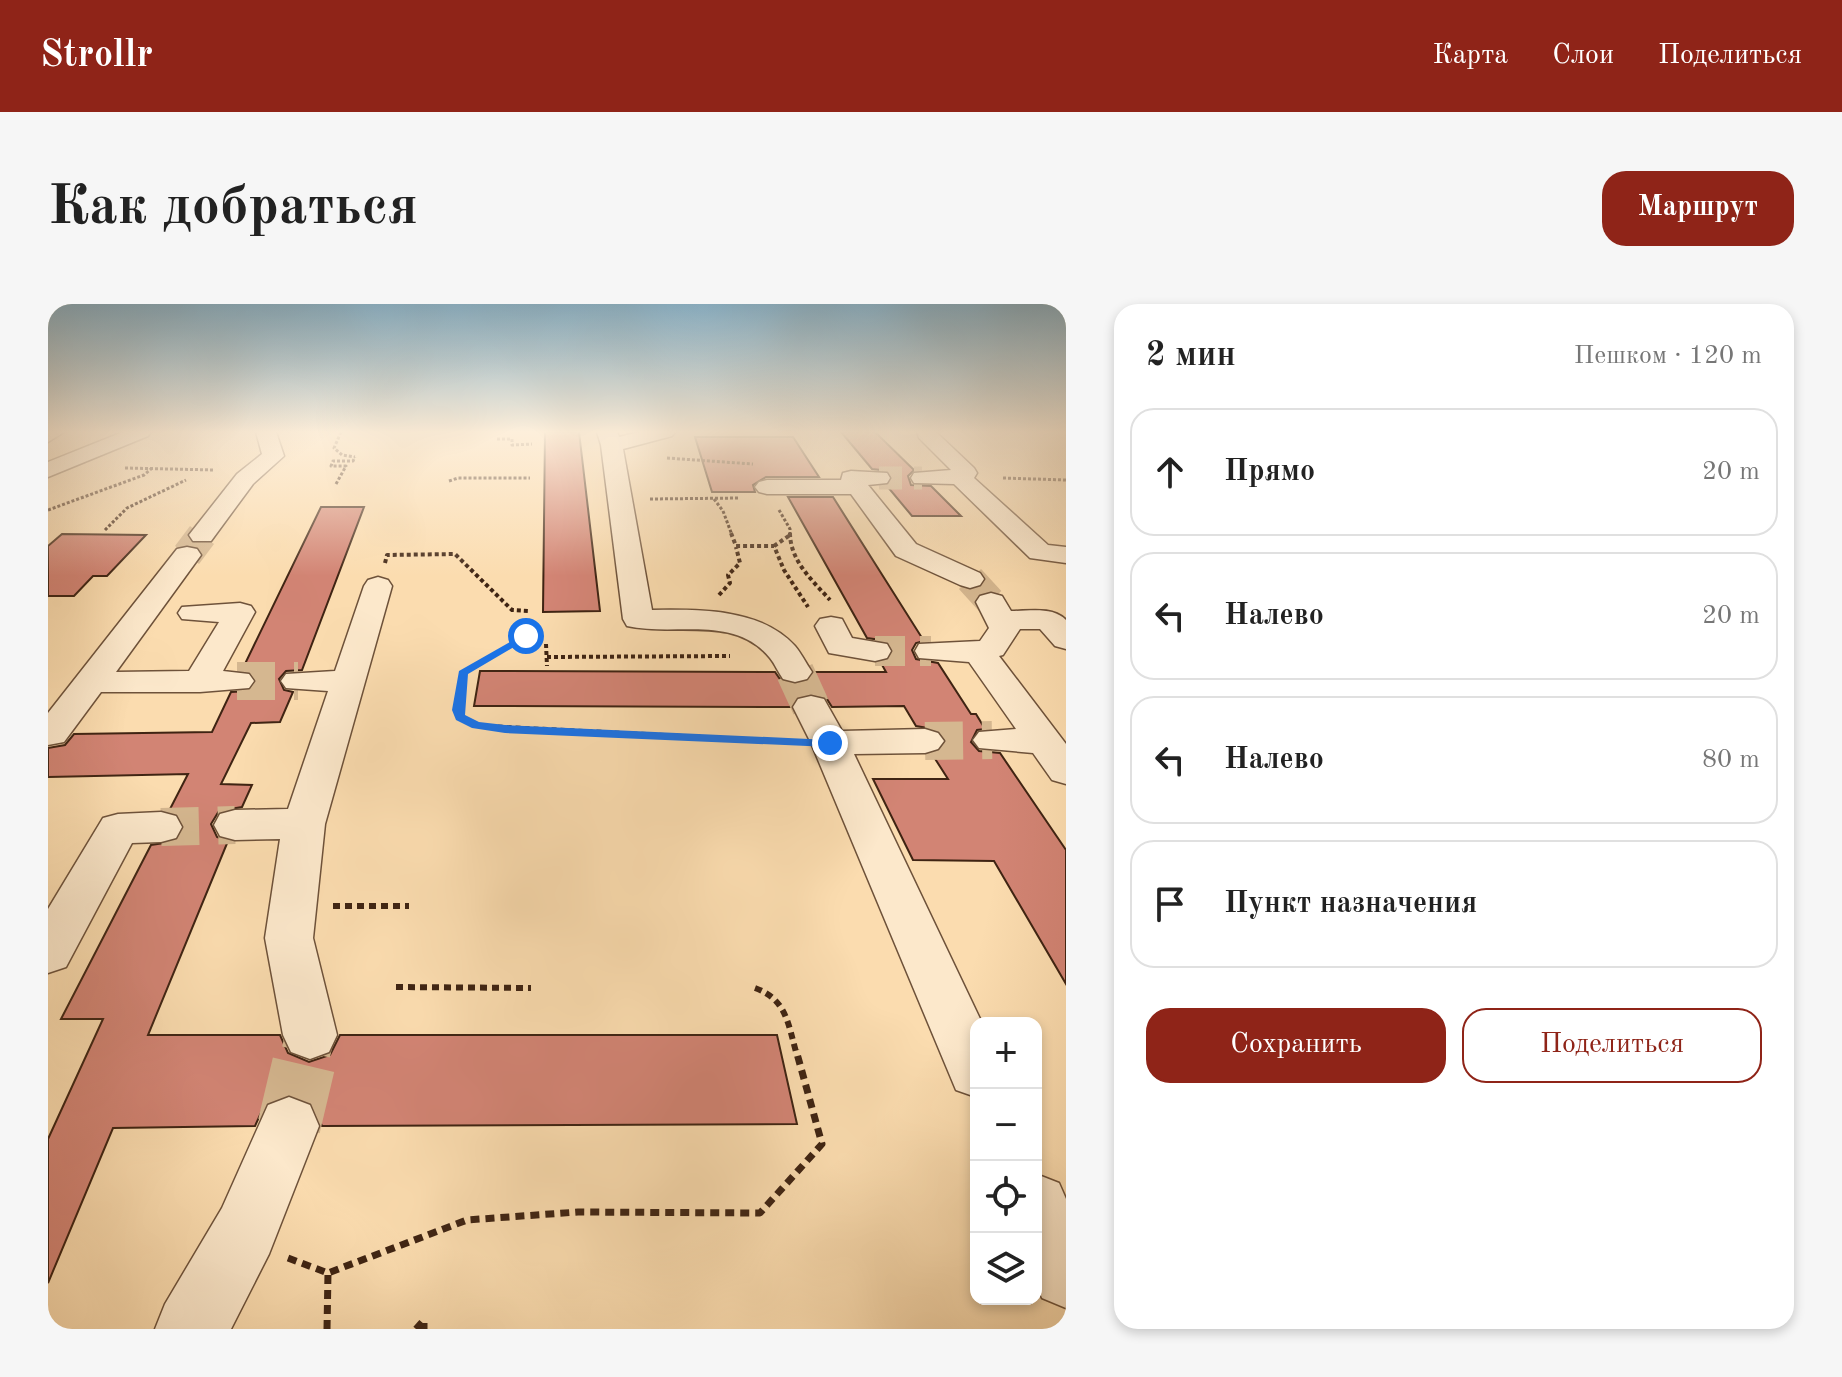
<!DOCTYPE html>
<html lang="ru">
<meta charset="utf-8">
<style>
:root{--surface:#fff;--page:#f6f6f6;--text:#222;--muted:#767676;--line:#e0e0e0;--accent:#8f2418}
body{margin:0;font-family:"Old Standard TT",serif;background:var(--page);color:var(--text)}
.controls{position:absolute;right:24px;bottom:24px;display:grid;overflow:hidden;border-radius:16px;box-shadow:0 4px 12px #0003}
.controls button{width:72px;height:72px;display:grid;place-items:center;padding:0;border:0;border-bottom:2px solid var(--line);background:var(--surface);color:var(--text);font:40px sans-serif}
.stop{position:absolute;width:24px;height:24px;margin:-18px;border:6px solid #1a73e8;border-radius:50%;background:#fff}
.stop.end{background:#1a73e8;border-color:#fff;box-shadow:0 2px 8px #0008}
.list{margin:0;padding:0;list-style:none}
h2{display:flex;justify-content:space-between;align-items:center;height:104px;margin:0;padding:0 32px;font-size:34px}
h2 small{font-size:26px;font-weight:400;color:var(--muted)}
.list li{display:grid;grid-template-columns:52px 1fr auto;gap:24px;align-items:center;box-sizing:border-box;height:128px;margin:0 16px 16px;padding:0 16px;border:2px solid var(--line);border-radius:24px}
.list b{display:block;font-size:30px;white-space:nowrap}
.list em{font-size:26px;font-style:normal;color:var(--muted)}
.actions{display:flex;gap:16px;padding:24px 32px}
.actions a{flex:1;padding:18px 0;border:2px solid var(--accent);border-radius:24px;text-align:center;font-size:28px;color:var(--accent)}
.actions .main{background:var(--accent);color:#fff}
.icon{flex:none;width:44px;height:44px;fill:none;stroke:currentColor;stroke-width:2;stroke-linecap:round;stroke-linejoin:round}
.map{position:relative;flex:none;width:1018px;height:1025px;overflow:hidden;border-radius:24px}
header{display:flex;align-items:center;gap:48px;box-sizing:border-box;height:112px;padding:0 40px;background:var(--accent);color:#fff}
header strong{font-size:38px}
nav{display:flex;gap:44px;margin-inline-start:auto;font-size:28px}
.intro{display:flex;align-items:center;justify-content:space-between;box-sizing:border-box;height:192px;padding:0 48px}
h1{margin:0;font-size:56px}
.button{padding:20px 36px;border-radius:24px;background:var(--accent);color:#fff;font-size:28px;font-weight:700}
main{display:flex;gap:48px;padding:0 48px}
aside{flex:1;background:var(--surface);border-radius:24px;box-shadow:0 4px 12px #0003}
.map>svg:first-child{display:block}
.building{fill:#d28474;stroke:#3f2413;stroke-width:2}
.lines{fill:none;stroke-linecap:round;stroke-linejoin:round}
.minor-tunnel-far4{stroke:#d5b790;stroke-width:23;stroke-dasharray:23 12;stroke-linecap:butt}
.minor-tunnel-far3{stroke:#d5b790;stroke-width:30;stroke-dasharray:30 15;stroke-linecap:butt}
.minor-tunnel-far2{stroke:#d5b790;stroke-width:38;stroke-dasharray:38 19;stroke-linecap:butt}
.minor-tunnel-far1{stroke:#d5b790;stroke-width:49;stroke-dasharray:49 24;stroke-linecap:butt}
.minor-tunnel{stroke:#d5b790;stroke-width:63;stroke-dasharray:63 31;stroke-linecap:butt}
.minor-casing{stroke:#6e523a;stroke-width:3}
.path-far4{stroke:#3f2413;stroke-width:3;stroke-dasharray:3 2;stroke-linecap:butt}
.path-far3{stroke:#3f2413;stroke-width:4;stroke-dasharray:4 3;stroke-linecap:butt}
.path-far2{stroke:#3f2413;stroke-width:5;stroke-dasharray:5 4;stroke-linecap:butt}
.path-far1{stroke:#3f2413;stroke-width:6;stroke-dasharray:7 5;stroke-linecap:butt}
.path{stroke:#3f2413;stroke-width:7;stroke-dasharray:9 6;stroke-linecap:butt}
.minor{fill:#fce8cb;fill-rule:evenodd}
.route{fill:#1a73e8}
</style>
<header>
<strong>Strollr</strong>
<nav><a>Карта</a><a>Слои</a><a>Поделиться</a></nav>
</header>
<div class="intro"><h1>Как добраться</h1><a class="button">Маршрут</a></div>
<main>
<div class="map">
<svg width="1018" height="1025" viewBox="0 0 1018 1025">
<rect width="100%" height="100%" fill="#fbdcaf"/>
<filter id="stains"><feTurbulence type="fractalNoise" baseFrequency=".0025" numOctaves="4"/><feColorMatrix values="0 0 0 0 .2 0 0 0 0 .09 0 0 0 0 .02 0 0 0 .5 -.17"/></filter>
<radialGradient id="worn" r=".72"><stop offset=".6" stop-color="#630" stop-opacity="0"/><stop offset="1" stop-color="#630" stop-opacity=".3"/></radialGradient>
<g class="building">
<polygon points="497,128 531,128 552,307 495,308"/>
<polygon points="793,128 827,128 866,166 860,172 863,181 883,182 913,212 864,212 839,182 845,176 842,167 824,165"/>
<polygon points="647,133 745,133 771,173 718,173 705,181 707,188 664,188"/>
<polygon points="740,193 785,193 876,337 868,339 864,346 868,355 890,359 923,410 928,410 937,425 929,426 923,438 931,447 952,449 1018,546 1018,680 946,557 865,556 825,475 900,475 884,450 892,447 899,437 891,426 868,422 856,402 784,403 777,392 764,389 749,392 742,403 426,402 432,367 727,368 734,378 746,381 760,378 767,368 838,368 833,359 842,355 846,346 840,337 819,334"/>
<polygon points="273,203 316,203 254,366 238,367 231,375 236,386 245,388 232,418 203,419 173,480 204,481 194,503 171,507 163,520 169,533 180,537 100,731 232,731 240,749 261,758 282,751 292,731 729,731 749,820 274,822 263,798 240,790 217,800 207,822 65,824 0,979 0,835 55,715 13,715 103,541 129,537 137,524 131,511 121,507 140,470 0,473 0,444 17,441 26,430 164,428 183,388 201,387 208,379 203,368 194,366"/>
<polygon points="14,230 98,231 59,272 45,272 26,292 0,292 0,242"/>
</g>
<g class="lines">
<polyline class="minor-tunnel-far4" points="831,174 874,174"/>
<g class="minor-tunnel-far3">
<polyline points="139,251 154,231"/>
<polyline points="922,275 943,298"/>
<polyline points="827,347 883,347"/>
</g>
<g class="minor-tunnel-far2">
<polyline points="747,368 763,403"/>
<polyline points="189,377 250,377"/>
<polyline points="877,437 944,436"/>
<polyline points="113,523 187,521"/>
</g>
<polyline class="minor-tunnel-far1" points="258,748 262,731"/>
<polyline class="minor-tunnel" points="241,822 259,746"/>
<g class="minor-casing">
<g id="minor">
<polygon points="0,128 16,128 0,138"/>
<polygon points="75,128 103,128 100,132 0,173 0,158"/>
<polygon points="208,128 228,128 236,152 205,180 163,237 145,237 141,231 189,170 214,150"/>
<path d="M549 128H569L571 133 591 128H627L624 132 575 145 604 306C650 305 713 304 747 342 753 349 758 359 764 368L759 375 747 378 735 375C730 368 727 360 722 354 686 310 626 333 579 322L575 315 553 141Z"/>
<polygon points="869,128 888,128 926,164 929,169 926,174 1000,241 1018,243 1018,259 982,254 906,180 866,179 863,174 866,169 903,166 871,134"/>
<polygon points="803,167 839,169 842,174 839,179 820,181 868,240 932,269 936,275 932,281 922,284 912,281 848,252 803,190 719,190 711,188 707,183 711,178 719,176 793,176 795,169"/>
<polygon points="139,243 149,245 153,251 68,368 141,367 171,318 134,315 130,309 134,303 192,299 203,302 207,308 175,367 201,370 206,377 201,384 152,388 53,388 16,438 0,441 0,409 129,245"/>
<polygon points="330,273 340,276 344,282 277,520 265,634 289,731 281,748 262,755 243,748 235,731 217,634 232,535 187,536 172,532 166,521 172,510 187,506 240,505 280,387 238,384 233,377 238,370 287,367 316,282 320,276"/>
<path d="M943 289 954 292 963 307C981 307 1005 302 1018 316V345L1007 342 992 325H972L955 351 951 352 1018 440V480L1004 476 985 449 931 444 925 436 931 428 968 425 921 358 871 354 867 347 871 340 932 337 941 324 928 298 932 292Z"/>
<polygon points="783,313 794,315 804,334 839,340 843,347 839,354 827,357 781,349 767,322 772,315"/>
<polygon points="763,392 776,395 794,427 877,425 890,429 896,437 890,445 877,449 806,450 934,719 928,719 928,793 908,786 763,439 745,403 750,395"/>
<polygon points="113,508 128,512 134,523 128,534 113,538 84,539 18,663 0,669 0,605 55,514 70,510"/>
<polygon points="241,793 262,801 271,822 221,950 183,1025 107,1025 117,1000 174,904 220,801"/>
<polygon points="988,870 1011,879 1018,895 1018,1004 994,994 988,979"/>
</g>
</g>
<g class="path-far4">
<polyline points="293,128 286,144 294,151 307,153"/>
<polyline points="449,135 464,135 464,141 484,140"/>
<polyline points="619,154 705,160"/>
<polyline points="77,164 167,166"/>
<polyline points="955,174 1018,176"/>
<polyline points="401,177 410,174 482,174"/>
<polyline points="288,180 298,162 283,162 285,157 305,157 307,153"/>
<polyline points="602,195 692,194"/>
<polyline points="666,195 675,207 684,231"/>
<polyline points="0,206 96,171 103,165"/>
<polyline points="731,206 742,225 742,231"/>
<polyline points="57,226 79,204 138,176"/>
</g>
<g class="path-far3">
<polyline points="683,229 688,242 726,242 736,266 760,303"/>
<path d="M742 229C742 257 765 277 782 296"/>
<polyline points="726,242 742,231"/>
<polyline points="337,259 339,251 407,250 464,306 480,307"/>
<polyline points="671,291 682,279 680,271 692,259 688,243"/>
<polyline points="498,340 499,362"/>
<polyline points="499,353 682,352"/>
<polyline points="426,363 478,332 479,327"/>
</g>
<path class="path-far2" d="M429 361 415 369C411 396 401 407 428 422L745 438"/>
<g class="path-far1">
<polyline points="285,602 361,602"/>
<polyline points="348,683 483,684"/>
<path d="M707 684C738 695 740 719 748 748"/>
</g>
<g class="path">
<polyline points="240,954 280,969 419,916 530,908 712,909 774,840 748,746"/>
<polyline points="279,1025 280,969"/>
<polyline points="368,1025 376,1016 376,1025"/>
</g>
<use href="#minor" class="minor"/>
</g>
<linearGradient id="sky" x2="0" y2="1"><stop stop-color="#8bb7d0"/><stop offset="0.47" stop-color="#fdefdb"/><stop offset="1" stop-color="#fdefdb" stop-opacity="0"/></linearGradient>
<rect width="1018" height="272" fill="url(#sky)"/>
<polygon class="route" points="478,329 481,334 420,370 417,411 431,418 457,421 782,436 788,439 782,443 457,429 424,424 408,416 404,406 411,367"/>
<rect width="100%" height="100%" filter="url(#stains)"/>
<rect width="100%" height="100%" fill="url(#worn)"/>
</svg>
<div class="controls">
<button>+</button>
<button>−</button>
<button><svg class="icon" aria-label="locate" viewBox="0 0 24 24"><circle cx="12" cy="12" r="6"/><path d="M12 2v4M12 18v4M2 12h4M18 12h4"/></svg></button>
<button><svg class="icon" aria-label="layers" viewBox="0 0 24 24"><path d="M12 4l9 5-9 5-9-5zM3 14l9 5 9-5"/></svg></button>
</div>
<div class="stop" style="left:478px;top:332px"></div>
<div class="stop end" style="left:782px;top:439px"></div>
</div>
<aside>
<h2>2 мин<small>Пешком · 120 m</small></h2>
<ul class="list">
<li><svg class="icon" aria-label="ahead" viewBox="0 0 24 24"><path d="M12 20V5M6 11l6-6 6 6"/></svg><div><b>Прямо</b></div><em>20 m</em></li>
<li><svg class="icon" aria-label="left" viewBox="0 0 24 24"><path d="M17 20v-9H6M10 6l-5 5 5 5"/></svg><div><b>Налево</b></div><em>20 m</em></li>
<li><svg class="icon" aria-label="left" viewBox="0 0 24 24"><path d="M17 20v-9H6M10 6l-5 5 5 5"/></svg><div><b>Налево</b></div><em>80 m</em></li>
<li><svg class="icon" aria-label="arrive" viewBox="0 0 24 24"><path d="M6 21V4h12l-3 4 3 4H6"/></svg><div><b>Пункт назначения</b></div></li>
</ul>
<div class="actions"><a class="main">Сохранить</a><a>Поделиться</a></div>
</aside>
</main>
